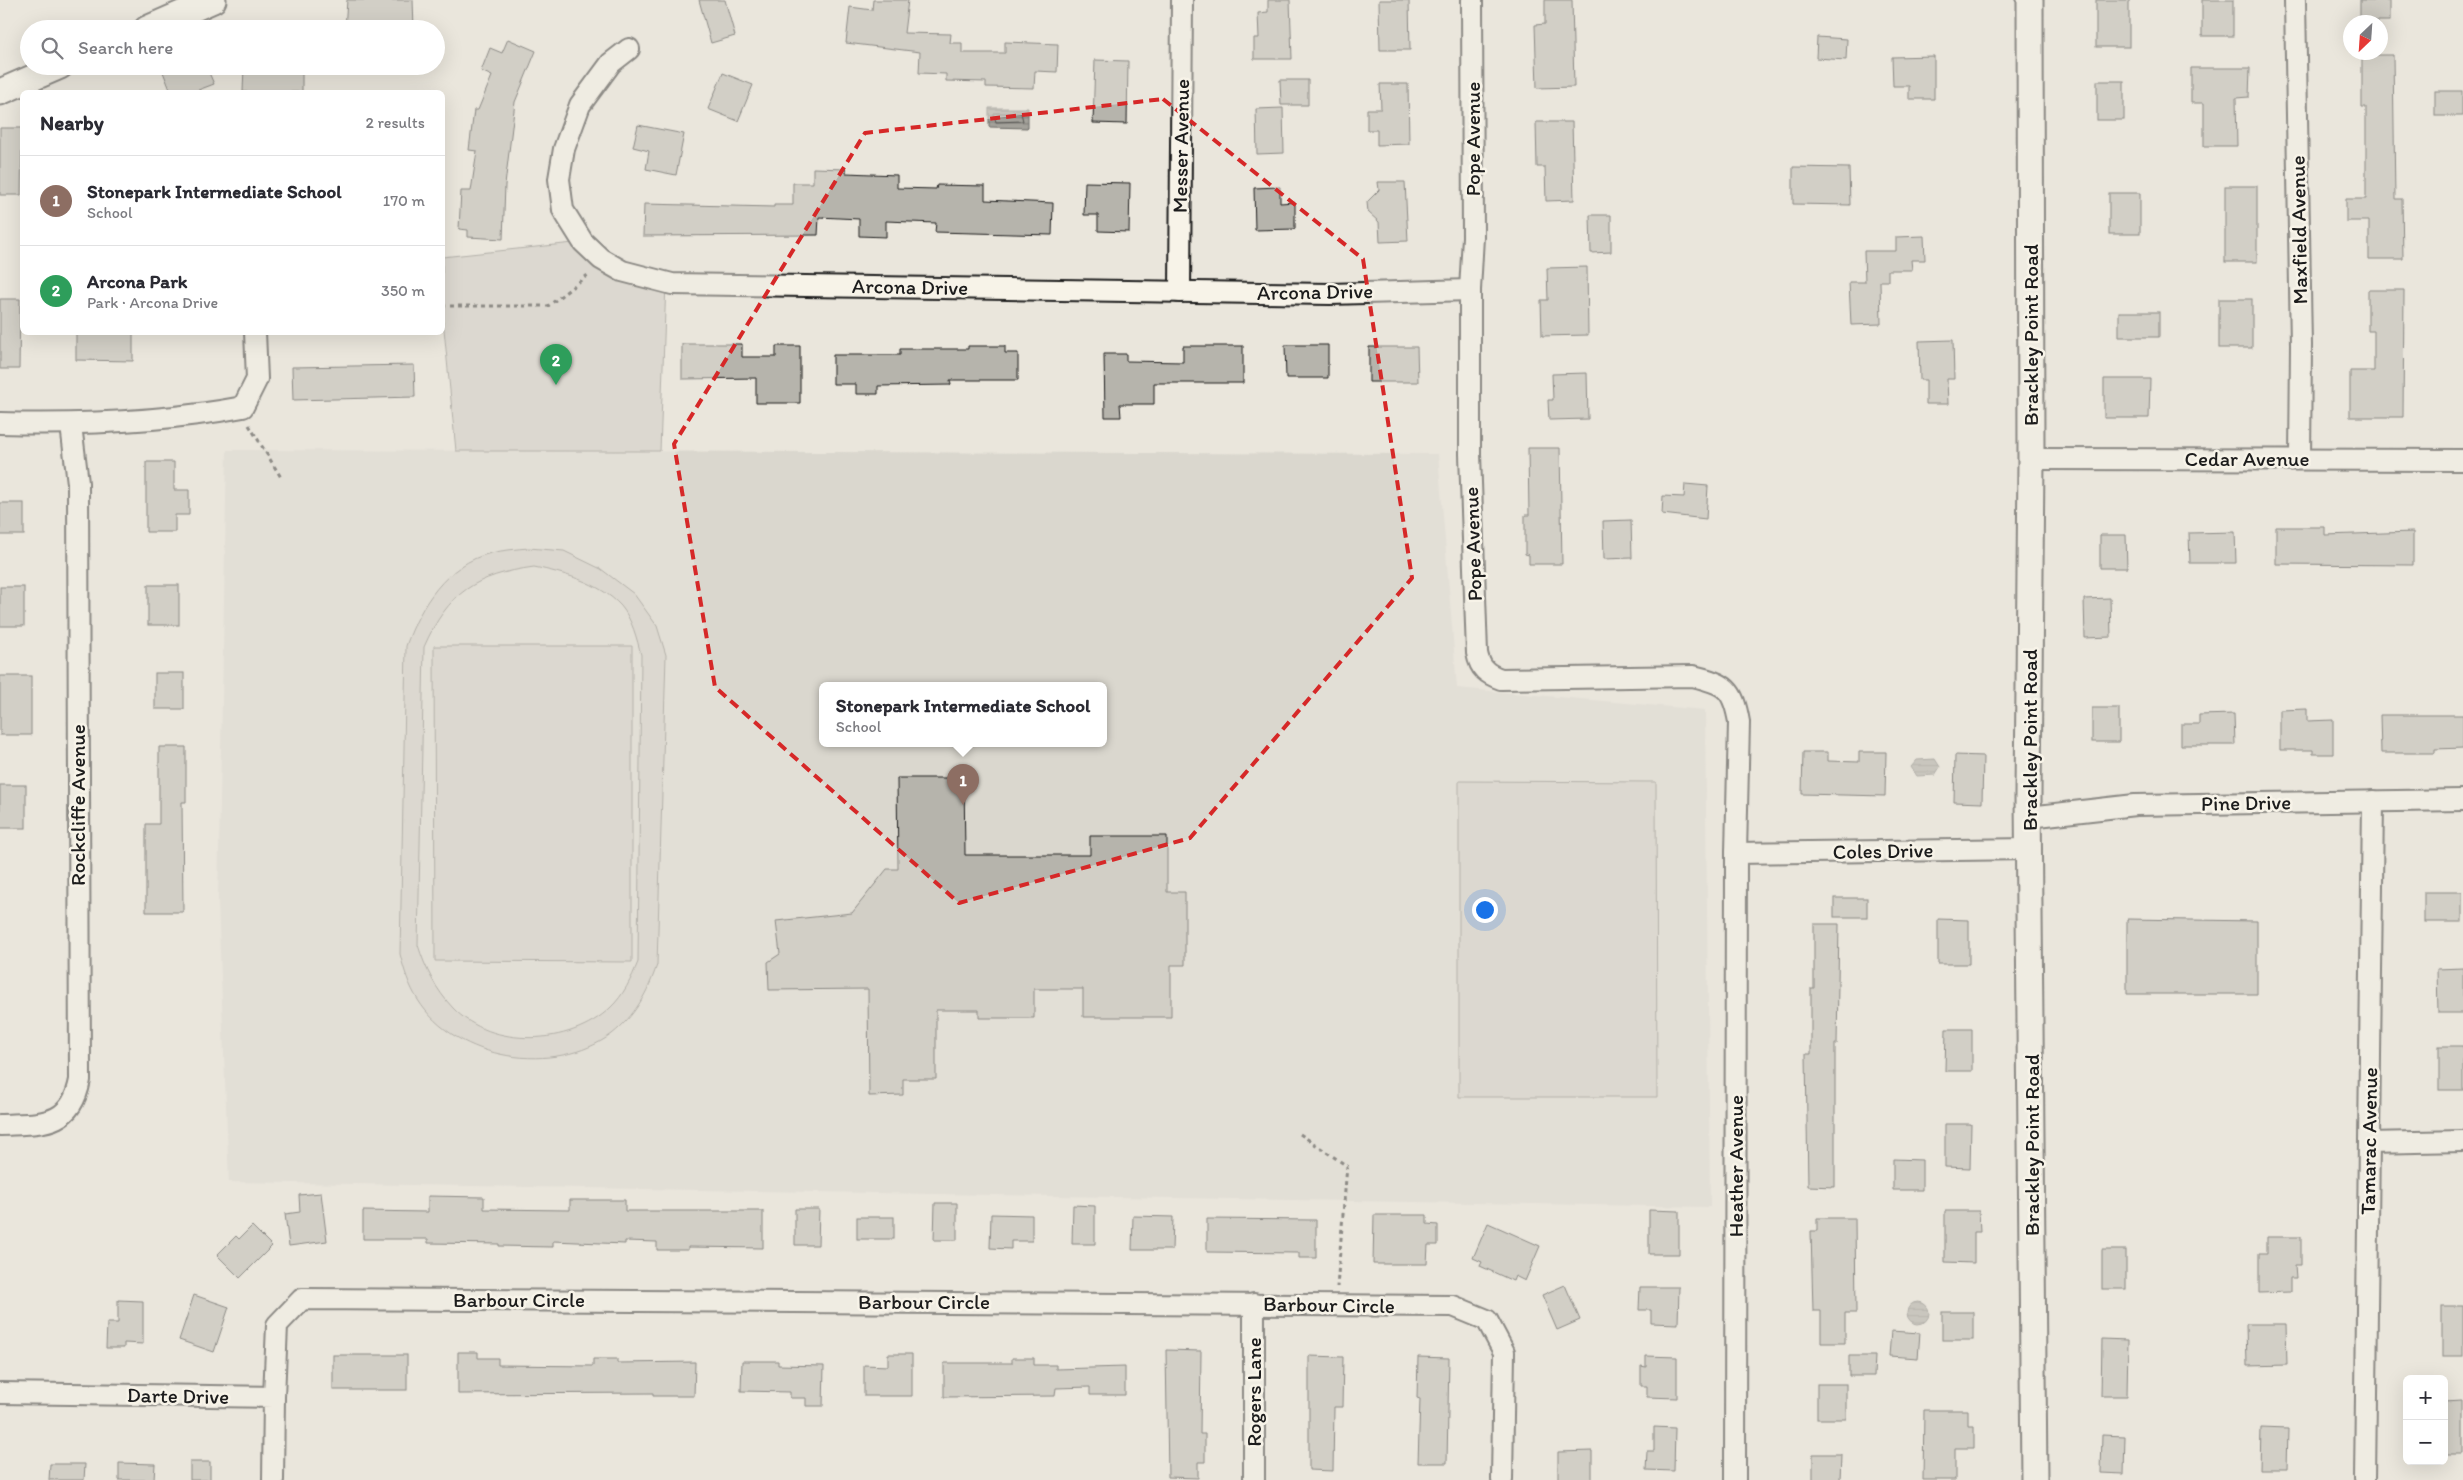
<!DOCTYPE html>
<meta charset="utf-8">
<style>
:root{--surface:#fff;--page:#f7f7f7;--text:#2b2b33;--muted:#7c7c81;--line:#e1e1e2;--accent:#d93025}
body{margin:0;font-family:Itim,sans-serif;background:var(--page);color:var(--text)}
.controls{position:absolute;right:15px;bottom:15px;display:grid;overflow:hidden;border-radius:8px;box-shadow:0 5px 20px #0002}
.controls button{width:45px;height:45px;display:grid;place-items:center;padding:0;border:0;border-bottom:1px solid var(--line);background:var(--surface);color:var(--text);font:25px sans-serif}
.compass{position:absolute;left:2343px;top:15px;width:45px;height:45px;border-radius:50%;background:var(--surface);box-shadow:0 5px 20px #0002;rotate:205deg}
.you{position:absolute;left:1484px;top:909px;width:18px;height:18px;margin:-12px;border:4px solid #fff;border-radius:50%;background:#1a73e8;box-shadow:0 0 0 8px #1a73e833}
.badge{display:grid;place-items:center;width:32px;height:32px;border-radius:50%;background:var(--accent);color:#fff;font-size:16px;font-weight:700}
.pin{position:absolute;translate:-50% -41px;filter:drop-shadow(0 1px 2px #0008)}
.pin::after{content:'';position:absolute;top:26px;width:18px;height:15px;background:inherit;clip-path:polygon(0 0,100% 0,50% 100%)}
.popup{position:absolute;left:819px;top:682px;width:288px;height:65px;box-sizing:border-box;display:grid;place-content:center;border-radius:8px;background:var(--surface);filter:drop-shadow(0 1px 4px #0005);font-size:16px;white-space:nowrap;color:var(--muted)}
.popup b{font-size:19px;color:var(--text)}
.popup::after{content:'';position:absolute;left:50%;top:100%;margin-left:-10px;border:10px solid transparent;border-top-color:var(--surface)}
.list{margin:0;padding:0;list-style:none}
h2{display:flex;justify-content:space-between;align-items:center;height:65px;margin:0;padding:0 20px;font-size:21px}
h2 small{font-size:16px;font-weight:400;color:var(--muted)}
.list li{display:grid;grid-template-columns:32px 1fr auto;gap:15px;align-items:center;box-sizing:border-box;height:90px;padding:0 20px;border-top:1px solid var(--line)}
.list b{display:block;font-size:19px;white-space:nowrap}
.list p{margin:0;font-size:16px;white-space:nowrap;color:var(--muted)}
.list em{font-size:16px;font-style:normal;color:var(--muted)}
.icon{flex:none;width:28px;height:28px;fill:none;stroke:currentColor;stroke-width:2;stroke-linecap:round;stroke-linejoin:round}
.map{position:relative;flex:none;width:2463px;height:1480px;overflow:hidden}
.search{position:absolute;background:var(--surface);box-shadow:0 5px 20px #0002;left:20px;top:20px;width:425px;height:55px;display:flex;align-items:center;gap:12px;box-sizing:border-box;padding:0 18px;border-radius:28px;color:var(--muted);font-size:19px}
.panel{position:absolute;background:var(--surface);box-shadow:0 5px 20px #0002;left:20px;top:90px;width:425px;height:245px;border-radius:8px}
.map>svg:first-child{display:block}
.built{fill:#dad7ce;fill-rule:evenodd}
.park{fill:#ccc8c0;stroke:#74726e;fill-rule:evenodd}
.water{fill:url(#water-rules);stroke:#6d6c68}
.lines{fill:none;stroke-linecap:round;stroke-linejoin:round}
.shore{stroke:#52514e;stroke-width:1}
.building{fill:#b6b4ac;stroke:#1c1c1c}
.minor-casing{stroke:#1c1c1c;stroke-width:24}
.major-casing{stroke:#1c1c1c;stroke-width:29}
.path{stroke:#1c1c1c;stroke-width:3;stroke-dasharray:4 4;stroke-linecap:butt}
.minor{stroke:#f7f3e8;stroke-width:20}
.major{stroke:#f7f3e8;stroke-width:25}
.marked{fill:none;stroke:#d62828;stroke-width:4;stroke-dasharray:10 6;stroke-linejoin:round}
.labels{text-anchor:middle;stroke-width:5;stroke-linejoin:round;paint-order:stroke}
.street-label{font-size:21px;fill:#1c1c1c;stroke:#f7f3e8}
</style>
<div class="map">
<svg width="2463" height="1480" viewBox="0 0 2463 1480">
<defs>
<pattern id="water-rules" width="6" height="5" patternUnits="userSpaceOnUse" patternTransform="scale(1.25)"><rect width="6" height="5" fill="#a3a19a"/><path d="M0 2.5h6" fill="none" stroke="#84827d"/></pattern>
</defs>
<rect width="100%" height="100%" fill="#eae6dc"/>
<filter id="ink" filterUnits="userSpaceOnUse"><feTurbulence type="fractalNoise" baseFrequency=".02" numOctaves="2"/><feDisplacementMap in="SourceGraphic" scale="10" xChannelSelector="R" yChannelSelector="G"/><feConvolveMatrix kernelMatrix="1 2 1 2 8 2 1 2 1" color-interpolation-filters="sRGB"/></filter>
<g filter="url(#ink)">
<path class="built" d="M227 450 1438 454 1457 688 1705 710 1710 1207 229 1182 218 900ZM823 686H1103V744H823Z"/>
<g class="park">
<polygon points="583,242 666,282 660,451 456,451 443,319 442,257"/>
<path d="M529 548 564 551 601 569 634 594 657 626 666 655 657 965C648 992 635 1016 612 1034 555 1076 456 1061 418 1000 409 986 404 970 400 954L406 646C420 606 446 564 491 553 503 550 517 549 529 548ZM534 567C563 573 599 582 621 606 632 619 637 639 641 655L638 962C631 979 624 995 610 1008 570 1046 492 1049 453 1008 436 990 425 968 418 945L424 647C448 592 476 575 534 567Z"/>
<polygon points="434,646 632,646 632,962 435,961"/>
<polygon points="1459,781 1656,782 1657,1097 1459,1097"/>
</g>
<g class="water">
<polygon points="989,108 1028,108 1028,128 989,127"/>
<polygon points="1935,759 1940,767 1935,775 1917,776 1911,767 1917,760"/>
<circle cx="1918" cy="1313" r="11"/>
</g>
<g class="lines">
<polygon class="shore" points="996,113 1021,113 1023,121 996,122 994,115"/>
</g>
<g class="building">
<polygon points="347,0 413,0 414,29 345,29"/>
<polygon points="699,0 725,0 735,36 711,43"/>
<polygon points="873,0 908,0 904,33 951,34 950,43 962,43 962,53 1005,53 1005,42 1058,44 1057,72 1035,71 1034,88 986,87 986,82 946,81 946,74 919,73 920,52 846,43 850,7 872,10"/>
<polygon points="1268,0 1290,0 1292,59 1254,59 1254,38 1259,38 1258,13 1268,12"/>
<polygon points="1379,0 1409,0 1410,50 1380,50"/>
<polygon points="1545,0 1572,0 1574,87 1537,88 1535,25 1545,24"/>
<rect x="2096" y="0" width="33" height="47"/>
<rect x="2202" y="0" width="31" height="36"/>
<rect x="2360" y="0" width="30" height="21"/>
<polygon points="1817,37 1847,39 1846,60 1816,58"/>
<polygon points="508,39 536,51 515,102 505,185 503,239 468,237 468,230 459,229 461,191 471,191 477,151 469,150 474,110 478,110 492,76 481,71 490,48 502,53"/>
<polygon points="2362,55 2393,55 2395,199 2402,199 2403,259 2369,259 2369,221 2346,221 2346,199 2366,199 2366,107 2362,107"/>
<polygon points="1934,56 1934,99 1909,99 1909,86 1893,86 1892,57"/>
<polygon points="1095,60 1128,61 1127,124 1093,123"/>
<polygon points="179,66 206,66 214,84 193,92 171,92 163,72"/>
<polygon points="244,66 302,66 302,92 243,92"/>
<polygon points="2191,68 2250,68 2249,97 2236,98 2237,146 2204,146 2204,103 2191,103"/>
<polygon points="723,73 753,85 738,121 708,109"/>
<polygon points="1280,80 1308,80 1308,105 1281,105"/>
<rect x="2097" y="81" width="27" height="39"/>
<polygon points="1380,84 1408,84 1409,144 1377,145 1377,130 1367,130 1367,109 1381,109"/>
<rect x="2435" y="91" width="27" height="25"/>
<polygon points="1283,108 1284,153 1257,154 1256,109"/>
<polygon points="1536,122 1572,122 1574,200 1546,201 1545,167 1537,167"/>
<polygon points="638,125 684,134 676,175 646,169 649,151 633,147"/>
<polygon points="0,128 22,128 21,195 0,195"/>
<polygon points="1793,167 1849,168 1850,205 1793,204"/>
<polygon points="813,168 846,169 846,173 897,175 897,188 936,189 937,185 985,186 985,200 1053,203 1052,235 935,232 936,223 886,221 886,237 859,236 859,219 819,217 818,235 643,236 644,204 774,207 774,205 793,205 793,183 813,183"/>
<polygon points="1085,182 1130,183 1129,232 1098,231 1098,215 1084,215"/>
<polygon points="1378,182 1405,182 1408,241 1380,242 1379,222 1368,212 1367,202 1379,190"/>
<rect x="2225" y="186" width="32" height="76"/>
<polygon points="1280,187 1280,203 1295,202 1295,229 1255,230 1254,188"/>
<rect x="2109" y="193" width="31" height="41"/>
<polygon points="1590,215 1611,215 1611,252 1591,253"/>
<polygon points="1924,236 1925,260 1911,260 1912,270 1888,270 1888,281 1880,281 1881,324 1851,325 1849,282 1865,282 1864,251 1896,251 1896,237"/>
<polygon points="1587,267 1588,335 1542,336 1541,300 1548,300 1547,268"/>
<polygon points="2368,290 2404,290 2403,417 2350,417 2350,371 2374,371 2374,331 2368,331"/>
<polygon points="0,299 20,299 19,369 0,369"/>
<rect x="2219" y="299" width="33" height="49"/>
<rect x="2119" y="312" width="40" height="25"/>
<polygon points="76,332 133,332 133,361 76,360"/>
<polygon points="1953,340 1954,379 1947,379 1948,404 1926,404 1926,380 1920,380 1919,341"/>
<polygon points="682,344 742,344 742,357 776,357 776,346 800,346 800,403 756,403 756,378 682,379"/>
<polygon points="1285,345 1328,345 1328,378 1286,378"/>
<polygon points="968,346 1005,346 1005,353 1018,353 1018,380 950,380 951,385 878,386 878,394 856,394 856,384 833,384 833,355 900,355 900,349 968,349"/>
<polygon points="1183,346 1243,346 1243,383 1154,383 1154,404 1120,404 1121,417 1105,417 1104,354 1126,354 1126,361 1183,362"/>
<polygon points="1369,347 1417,347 1418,382 1369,382"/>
<polygon points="414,365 415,397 293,400 292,367"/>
<polygon points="1587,373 1588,419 1549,420 1548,400 1553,400 1552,374"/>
<polygon points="2104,379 2150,379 2149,418 2104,418"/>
<polygon points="1528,448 1560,448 1562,564 1529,564 1529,555 1525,554 1525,515 1529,515"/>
<polygon points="146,462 174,462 174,490 189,490 189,515 175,515 175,532 146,532"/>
<polygon points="1685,484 1708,486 1706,519 1662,514 1663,496 1684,497"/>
<rect x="0" y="503" width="24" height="32"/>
<polygon points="1631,520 1632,558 1604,559 1603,521"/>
<polygon points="2276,527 2325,527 2325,535 2413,532 2413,565 2276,564"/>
<polygon points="2235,532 2236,563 2190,563 2189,533"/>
<polygon points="2100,535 2126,535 2127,568 2100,568"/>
<rect x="148" y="585" width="31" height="40"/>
<rect x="0" y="587" width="24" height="39"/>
<polygon points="2110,598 2111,637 2085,638 2084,599"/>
<rect x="155" y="673" width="29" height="36"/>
<rect x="0" y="676" width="31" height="59"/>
<rect x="2092" y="708" width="27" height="34"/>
<polygon points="2307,709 2307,721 2333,720 2333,754 2313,754 2313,750 2280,750 2280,710"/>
<polygon points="2234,714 2235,745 2181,745 2181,724 2199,724 2199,715"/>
<polygon points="2380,715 2463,715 2463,748 2435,749 2435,753 2381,753"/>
<polygon points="159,747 186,747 186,802 182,802 183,912 146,912 146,824 159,824"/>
<polygon points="1803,752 1828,752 1828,761 1859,762 1859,752 1886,752 1885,796 1802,794"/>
<polygon points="1955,755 1983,756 1982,803 1954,802"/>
<polygon points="897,778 964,778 965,855 1090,855 1090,836 1167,836 1167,892 1185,892 1185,965 1171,965 1171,1017 1083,1017 1083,989 1034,989 1034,1018 979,1018 979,1010 936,1010 936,1079 903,1079 903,1095 869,1096 868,989 769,990 768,962 780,954 776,921 852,913 887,869 898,869"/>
<rect x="0" y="785" width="26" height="43"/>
<rect x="2424" y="892" width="38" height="30"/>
<rect x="1834" y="898" width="33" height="19"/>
<polygon points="1938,919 1969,920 1969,964 1938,964"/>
<polygon points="2127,919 2257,921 2257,994 2127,994"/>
<polygon points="1814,924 1839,924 1837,1044 1835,1044 1835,1187 1808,1186 1806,1054 1811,1054 1811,988 1814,988"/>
<polygon points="2463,968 2463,1013 2438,1013 2437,969"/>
<polygon points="1946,1029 1972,1029 1972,1071 1945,1071"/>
<rect x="2439" y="1046" width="24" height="44"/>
<polygon points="1945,1124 1971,1124 1970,1168 1945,1167"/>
<polygon points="1893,1159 1922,1160 1922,1190 1893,1190"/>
<polygon points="321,1193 327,1241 289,1246 285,1214 300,1212 299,1195"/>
<polygon points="428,1196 484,1197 484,1209 570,1210 570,1200 625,1200 625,1211 763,1211 763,1248 688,1247 688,1250 657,1250 657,1242 625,1241 625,1244 553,1241 553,1247 499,1246 499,1244 428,1243 428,1239 363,1239 363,1211 428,1212"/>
<polygon points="935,1203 957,1203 957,1240 934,1240"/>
<polygon points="1073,1205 1095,1206 1095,1244 1072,1244"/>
<polygon points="795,1209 819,1209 818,1245 795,1245"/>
<polygon points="1649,1210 1679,1211 1679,1254 1649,1254"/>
<polygon points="1945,1211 1979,1211 1980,1232 1974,1232 1974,1263 1945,1262"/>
<polygon points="991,1214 1032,1215 1032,1241 1011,1241 1011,1249 990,1248"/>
<polygon points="1374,1215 1427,1215 1427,1224 1438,1225 1438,1245 1428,1245 1427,1264 1373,1264"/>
<polygon points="1133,1216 1173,1217 1172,1250 1132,1250"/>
<rect x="857" y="1217" width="37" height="22"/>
<polygon points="1817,1218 1855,1218 1856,1313 1845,1313 1845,1343 1821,1343 1821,1311 1813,1311 1811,1231 1817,1231"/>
<polygon points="1207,1219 1316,1220 1316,1258 1299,1258 1299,1253 1207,1252"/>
<polygon points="1488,1223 1540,1246 1525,1281 1515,1276 1513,1281 1480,1266 1482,1262 1473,1258"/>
<polygon points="252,1226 272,1246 240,1278 217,1255 236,1236 239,1239"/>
<polygon points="2267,1237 2301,1237 2301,1265 2295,1265 2296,1278 2290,1278 2290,1292 2259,1293 2259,1253 2267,1253"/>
<rect x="2102" y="1250" width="24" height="39"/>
<polygon points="1565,1285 1580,1320 1557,1330 1542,1295"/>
<polygon points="1640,1287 1679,1287 1678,1324 1651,1323 1651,1310 1639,1310"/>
<polygon points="194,1295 229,1307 214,1352 179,1340"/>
<polygon points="118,1300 143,1301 143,1344 124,1343 124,1348 106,1348 107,1323 118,1323"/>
<rect x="2442" y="1306" width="21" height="50"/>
<rect x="1942" y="1312" width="31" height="28"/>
<polygon points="2246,1324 2286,1324 2287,1365 2247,1366"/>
<polygon points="1891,1331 1920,1333 1918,1358 1889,1356"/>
<polygon points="2102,1339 2128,1340 2127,1396 2101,1396"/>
<polygon points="1166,1350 1201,1351 1200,1434 1205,1434 1205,1462 1198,1462 1198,1478 1168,1477"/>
<polygon points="458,1352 478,1352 478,1358 498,1358 498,1365 593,1366 593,1359 617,1359 617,1363 695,1362 694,1396 653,1396 653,1393 458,1394"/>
<polygon points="888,1354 912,1354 912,1396 864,1396 864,1365 888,1366"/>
<rect x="333" y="1355" width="74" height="35"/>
<polygon points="1309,1356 1343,1357 1342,1407 1334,1407 1333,1471 1309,1470"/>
<polygon points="1646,1356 1677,1357 1677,1398 1647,1397 1647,1386 1641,1386 1641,1366 1646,1367"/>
<polygon points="1849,1356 1875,1356 1874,1376 1849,1376"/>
<polygon points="1418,1357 1449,1358 1447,1463 1418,1463 1420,1399 1417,1398"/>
<polygon points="1012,1358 1034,1358 1034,1365 1056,1365 1056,1369 1125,1367 1125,1395 1090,1395 1090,1387 1056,1388 1055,1396 944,1397 944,1363 1012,1363"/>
<polygon points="742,1361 778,1361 778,1365 824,1366 823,1406 806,1406 806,1398 790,1398 790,1392 741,1391"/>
<rect x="1817" y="1384" width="29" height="35"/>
<polygon points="2463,1400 2463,1455 2444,1455 2444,1401"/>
<polygon points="1924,1410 1968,1410 1968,1426 1974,1426 1974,1448 1955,1448 1955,1480 1923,1480"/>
<polygon points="1654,1427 1675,1428 1674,1471 1646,1470 1647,1451 1654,1451"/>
<polygon points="2261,1428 2288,1429 2287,1469 2260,1469"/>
<polygon points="2102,1435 2125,1436 2124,1474 2101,1473"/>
<polygon points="1592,1451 1592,1480 1558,1480 1558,1452"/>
<polygon points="1813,1454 1841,1454 1840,1480 1813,1480"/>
<rect x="190" y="1462" width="20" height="18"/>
<polygon points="119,1463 155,1464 154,1480 119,1480"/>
<polygon points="50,1464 85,1464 84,1480 49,1480"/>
</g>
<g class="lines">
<g class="minor-casing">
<g id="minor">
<path d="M1472 0 1473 237 1470 290V454L1477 653C1480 669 1487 674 1501 679L1693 676C1726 684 1733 688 1739 722L1736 853 1735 1480"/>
<polyline points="2295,0 2301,345 2300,459"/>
<polyline points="629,49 611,63 580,105 564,149 559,179 563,210 583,242 601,259 622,271 672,284 1330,294 1470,290"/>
<polyline points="1180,292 1182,0"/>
<path d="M0 423C81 425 163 422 243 407L257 379 255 332"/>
<polyline points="2031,459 2463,460"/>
<polyline points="2029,817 2135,805 2463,800"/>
<polyline points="1736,853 2030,849"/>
<path d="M0 1125C40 1123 71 1128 80 1080L78 483 71 425"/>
<polyline points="2369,1143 2463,1141"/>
<polyline points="0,1393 274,1397 273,1480"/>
<polyline points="274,1397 277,1325 302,1299 1453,1306 1487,1320 1504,1352 1502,1480"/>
<polyline points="1254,1480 1254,1304"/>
<polyline points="2365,1480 2373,801"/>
</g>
</g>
<g class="major-casing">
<g id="major">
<polyline points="2030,0 2031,459 2028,796 2034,1480"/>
<polyline points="147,29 213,0"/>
<polyline points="0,92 60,66"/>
</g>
</g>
<g class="path">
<polyline points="442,306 548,306 589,274"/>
<polyline points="249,425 282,479"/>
<polyline points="1300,1134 1347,1166 1337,1287"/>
</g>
<use href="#minor" class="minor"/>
<use href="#major" class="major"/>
</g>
</g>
<path d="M0 0H2463V1480H0ZM1163 99 1363 259 1412 578 1190 838 959 903 715 687 674 444 865 133Z" fill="#eae6dc" fill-opacity=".55" fill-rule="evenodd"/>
<path class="marked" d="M1163 99 1363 259 1412 578 1190 838 959 903 715 687 674 444 865 133Z"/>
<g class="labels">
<g class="street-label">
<text transform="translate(1473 139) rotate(-90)" y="7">Pope Avenue</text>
<text transform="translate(1181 146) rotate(-89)" y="7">Messer Avenue</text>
<text transform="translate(2299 230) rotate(-91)" y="7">Maxfield Avenue</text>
<text transform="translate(910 287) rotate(1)" y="7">Arcona Drive</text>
<text transform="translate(1315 292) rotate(-1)" y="7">Arcona Drive</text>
<text transform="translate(2031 335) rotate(-90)" y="7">Brackley Point Road</text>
<text x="2247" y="466">Cedar Avenue</text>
<text transform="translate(1473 544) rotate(-92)" y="7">Pope Avenue</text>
<text transform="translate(2030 740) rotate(-90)" y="7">Brackley Point Road</text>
<text transform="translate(2246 803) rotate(-1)" y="7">Pine Drive</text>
<text transform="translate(78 805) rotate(-90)" y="7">Rockcliffe Avenue</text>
<text transform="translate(1883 851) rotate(-1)" y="7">Coles Drive</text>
<text transform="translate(2369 1141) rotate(-89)" y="7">Tamarac Avenue</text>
<text transform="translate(2032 1145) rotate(-90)" y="7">Brackley Point Road</text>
<text transform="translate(1736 1166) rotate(-90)" y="7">Heather Avenue</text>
<text x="519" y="1307">Barbour Circle</text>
<text x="924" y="1309">Barbour Circle</text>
<text transform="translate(1329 1305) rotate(1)" y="7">Barbour Circle</text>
<text transform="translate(1254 1392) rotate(-90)" y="7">Rogers Lane</text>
<text transform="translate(178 1396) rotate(1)" y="7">Darte Drive</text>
</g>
</g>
</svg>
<div class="controls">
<button>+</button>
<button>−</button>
</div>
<svg class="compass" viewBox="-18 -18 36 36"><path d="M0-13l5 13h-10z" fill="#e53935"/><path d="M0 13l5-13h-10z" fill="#7c7c81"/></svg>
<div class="you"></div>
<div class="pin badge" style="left:963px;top:805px;background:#8d6e63">1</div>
<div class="popup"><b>Stonepark Intermediate School</b>School</div>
<div class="pin badge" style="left:556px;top:385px;background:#2e9e5b">2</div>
<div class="search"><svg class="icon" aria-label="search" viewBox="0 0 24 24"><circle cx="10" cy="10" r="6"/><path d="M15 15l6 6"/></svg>Search here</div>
<section class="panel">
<h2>Nearby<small>2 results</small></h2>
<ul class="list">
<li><span class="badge" style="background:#8d6e63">1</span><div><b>Stonepark Intermediate School</b><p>School</p></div><em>170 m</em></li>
<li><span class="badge" style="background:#2e9e5b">2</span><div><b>Arcona Park</b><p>Park · Arcona Drive</p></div><em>350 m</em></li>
</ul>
</section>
</div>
